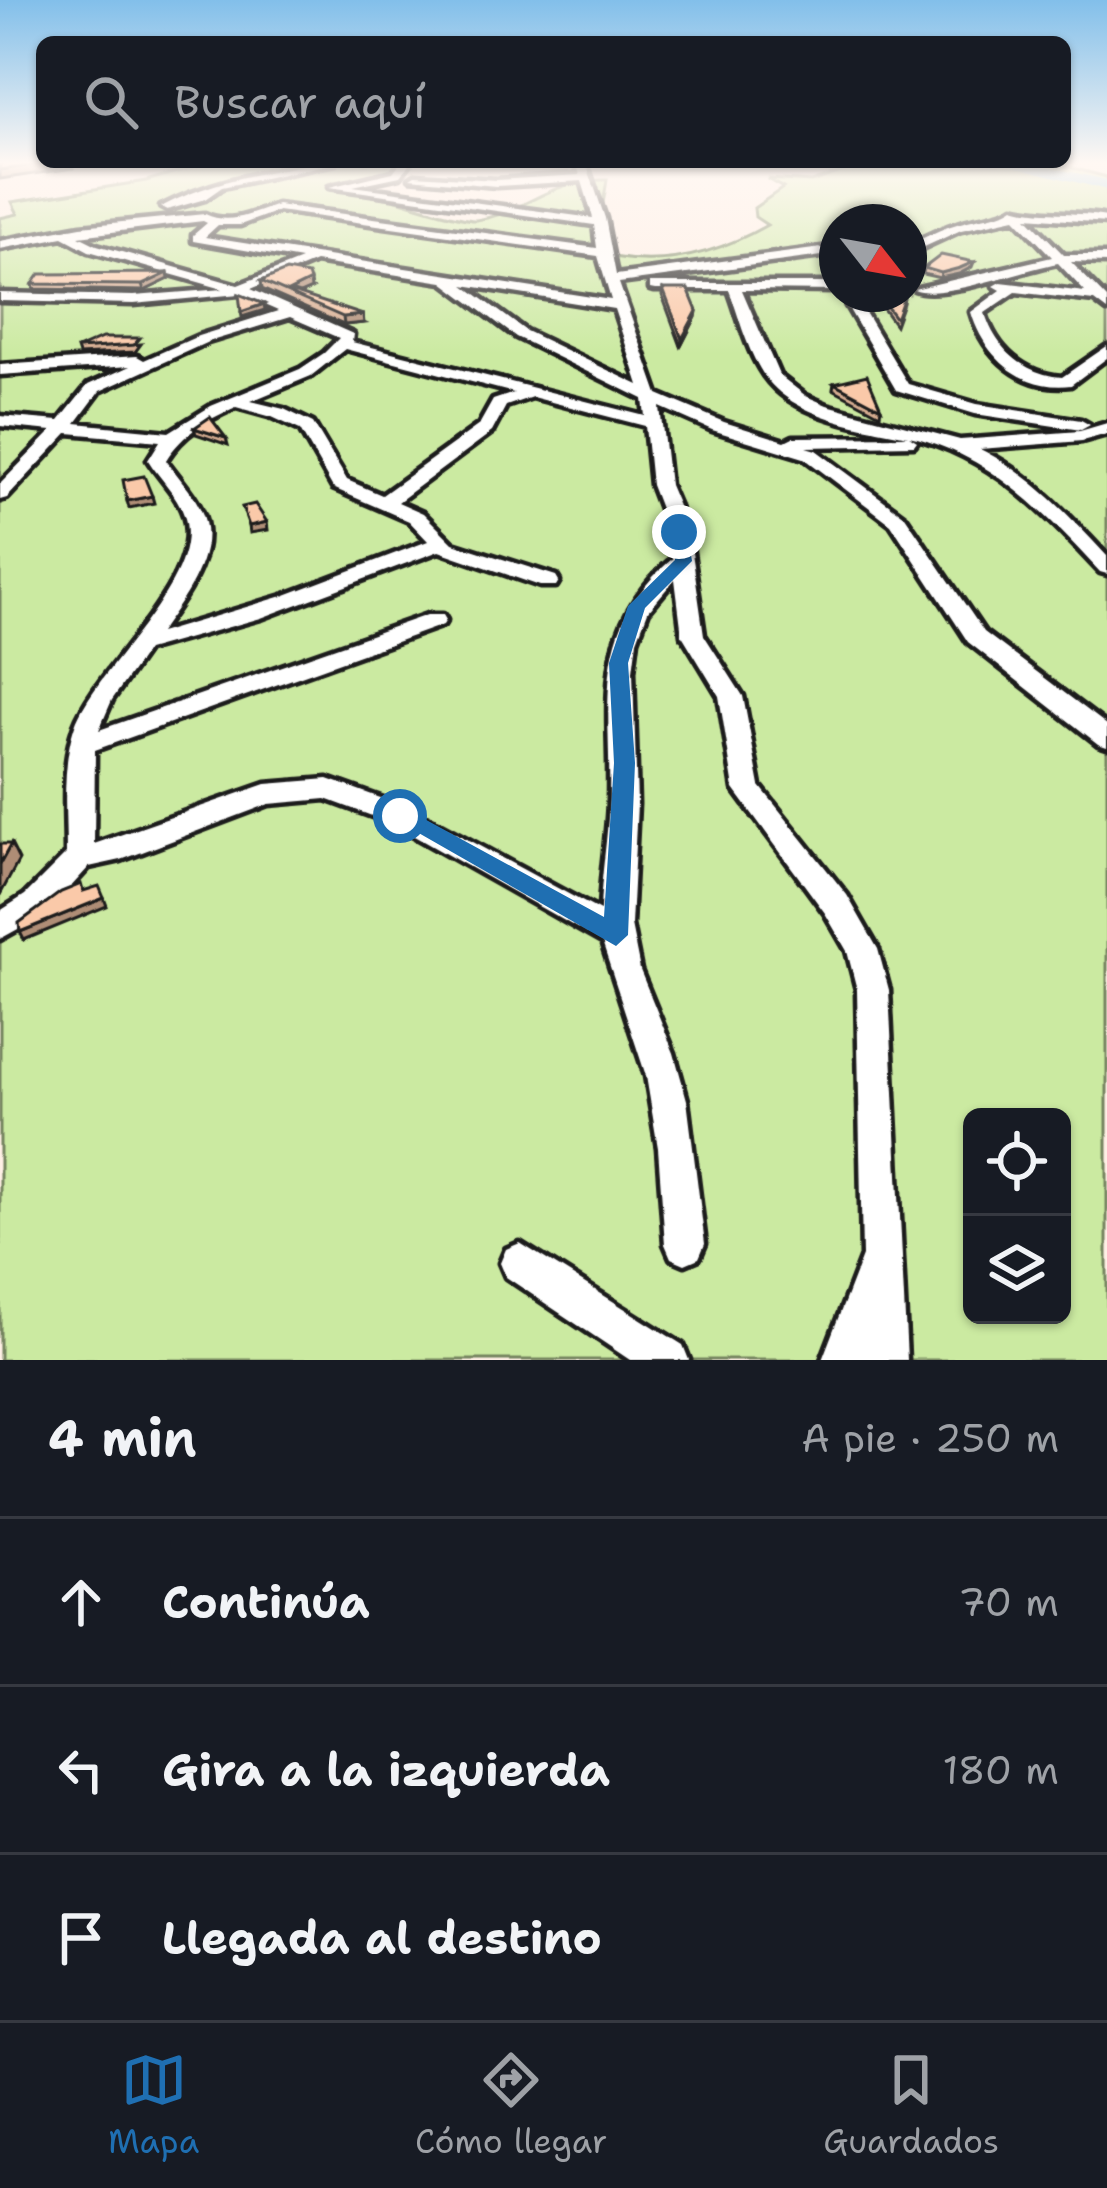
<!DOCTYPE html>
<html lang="es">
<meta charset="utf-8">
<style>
:root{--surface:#171b24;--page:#20242c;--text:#f1f3f6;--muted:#9ea1a6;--line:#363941;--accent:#1f6fb2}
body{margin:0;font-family:"Shantell Sans",sans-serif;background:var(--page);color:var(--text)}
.controls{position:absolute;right:36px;bottom:36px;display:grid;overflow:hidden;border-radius:18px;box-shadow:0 3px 9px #0004}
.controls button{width:108px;height:108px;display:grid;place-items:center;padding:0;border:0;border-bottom:3px solid var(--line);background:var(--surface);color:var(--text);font:60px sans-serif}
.compass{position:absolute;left:819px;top:204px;width:108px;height:108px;border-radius:50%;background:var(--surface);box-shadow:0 3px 9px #0004;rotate:121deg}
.stop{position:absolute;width:36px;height:36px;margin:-27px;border:9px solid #1f6fb2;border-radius:50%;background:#fff}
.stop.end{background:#1f6fb2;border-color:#fff;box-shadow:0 3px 12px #0008}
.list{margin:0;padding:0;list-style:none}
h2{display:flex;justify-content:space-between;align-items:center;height:156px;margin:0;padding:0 48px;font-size:51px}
h2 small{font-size:39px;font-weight:400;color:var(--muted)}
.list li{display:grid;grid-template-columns:78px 1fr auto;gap:36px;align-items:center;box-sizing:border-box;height:168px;padding:0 48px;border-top:3px solid var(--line)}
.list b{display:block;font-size:45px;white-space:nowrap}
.list em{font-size:39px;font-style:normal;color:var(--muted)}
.icon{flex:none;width:66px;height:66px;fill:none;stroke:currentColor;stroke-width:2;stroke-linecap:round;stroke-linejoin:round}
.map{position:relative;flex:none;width:1107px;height:1360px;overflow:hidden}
.search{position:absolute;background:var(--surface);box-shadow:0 3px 9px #0004;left:36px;right:36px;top:36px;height:132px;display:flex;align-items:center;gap:30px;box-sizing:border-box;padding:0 42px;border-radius:18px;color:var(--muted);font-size:45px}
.sheet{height:660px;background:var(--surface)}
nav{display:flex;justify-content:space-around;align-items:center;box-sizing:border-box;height:168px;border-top:3px solid var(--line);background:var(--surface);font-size:33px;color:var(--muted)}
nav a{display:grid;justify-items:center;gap:6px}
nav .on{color:var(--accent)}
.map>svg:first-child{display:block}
.green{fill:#cbeaa1;stroke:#74835e;stroke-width:3;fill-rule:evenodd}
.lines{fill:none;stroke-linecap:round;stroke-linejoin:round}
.river{fill:#8acfec;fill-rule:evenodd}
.minor-casing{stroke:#1c1c1c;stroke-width:9}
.minor{fill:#fff;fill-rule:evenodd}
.wall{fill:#d7ad91;stroke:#1c1c1c;stroke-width:3}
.shaded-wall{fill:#af8d76;stroke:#1c1c1c;stroke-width:3}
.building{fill:#fac9a9;stroke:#1c1c1c;stroke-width:3}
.route{fill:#1f6fb2}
</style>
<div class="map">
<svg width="1107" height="1360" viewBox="0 0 1107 1360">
<rect width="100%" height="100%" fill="#feefe5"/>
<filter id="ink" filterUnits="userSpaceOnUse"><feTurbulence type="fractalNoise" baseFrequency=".00833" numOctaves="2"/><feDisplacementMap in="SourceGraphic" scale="24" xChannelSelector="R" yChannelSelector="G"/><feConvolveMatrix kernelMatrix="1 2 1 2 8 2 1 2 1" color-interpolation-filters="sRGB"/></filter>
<g filter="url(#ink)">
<path class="green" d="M207 163H410L397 172 333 182C359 187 463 222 476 220 525 213 550 178 607 180L598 233 613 257C667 267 720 252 767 225L755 217 754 208 783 188 767 179 811 182 867 163H1054L1107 177V1360H0V218L18 214 12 202 146 181ZM837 222H909V294H837ZM972 1117H1062V1315H972Z"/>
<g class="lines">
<polygon class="river" points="1001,163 1032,163 1107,180 1107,190"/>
<g class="minor-casing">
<g id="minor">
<path d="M313 163H335L222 187 205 199 167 210 161 207C211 181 257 174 313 163Z"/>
<path d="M400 163H410L400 176 353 186 593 218 582 181 496 186 410 178 415 175 496 180 580 175 576 163H586L605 218 616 275 837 246V254L619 283 658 394 724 422 785 441 793 437 908 436C857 425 788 418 760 369 745 344 739 316 729 290H655L650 289V283H837V291L742 290 779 375 806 396 827 405 960 440 1080 431 1107 423V434L1082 441 980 449C1031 474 1069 515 1107 556V574L1100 572C1044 512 992 456 909 436L917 441 914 445 806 447 816 450 905 516 984 632 1107 725V747L1098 744 968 642 891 524 804 458 712 430 660 407 669 485 689 532 704 635 743 696 760 786 847 895 878 949 889 990 907 1360H822L862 1256 857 990 847 951 825 913 734 789 719 696 682 635 675 579 648 611 637 640 633 671 637 804 631 925 640 970 674 1053 687 1100 705 1244 699 1258 685 1264 671 1258 665 1244 658 1148 646 1076 602 942 391 823 326 799 269 804 121 860 89 867 47 913 0 939V911L25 895 66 854C66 812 61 765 75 725 97 666 206 579 184 515 177 494 159 478 148 460L160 441 68 433 7 498 0 500V484L52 431 0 426V416L59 421 88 385 130 366 0 375V365L137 356 144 360 198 336 278 311 239 294 134 304 0 301V293L134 296 223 289 89 251 63 237 0 249V241L81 226 205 214C230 226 253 213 277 205L597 248 594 225 329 187 393 172ZM278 211 598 256 611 300 205 237 218 225H240ZM203 221 207 223 193 235V241L301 260 238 285 97 245 79 236ZM315 262 443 282 516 337 643 399 645 416 352 342 353 334 251 289ZM464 285 614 309 639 385 526 331ZM290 317 339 338 324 353 300 369 211 406 169 432 76 423 100 391 208 342ZM345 349 514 393 493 400 479 425 382 495 347 480 313 423 284 409 251 401 311 376ZM532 397 645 426 651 485 669 532 672 559C589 629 612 704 609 800 608 837 601 874 600 911L411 809 328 779 266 784 94 844 95 750 443 625 446 620 443 615H427L99 730 112 700 147 650 261 618 439 551 540 586H556L559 581 556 576 453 543 423 513 398 502 492 432 506 406ZM236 407 272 417 300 430 333 488 409 521 428 541 283 596 159 633C183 599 222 551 200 508 192 491 177 476 166 460 183 433 207 420 236 407Z"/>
<path d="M1014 207C1033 214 1082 212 1107 217V223L1027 217 1064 255H1107V263L1071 262 1107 299V311L1094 301 1016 292 985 313C996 349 1024 374 1062 377L1107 346V358L1071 385C1022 391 984 357 971 312L1001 290 994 286 1001 282 1085 292 1058 263C1024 269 941 301 914 289L1052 257 1015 218 961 230 909 254V245C925 237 940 229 957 224 975 218 1003 216 1014 207Z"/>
<polygon points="840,294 854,294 908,384 977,404 1081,420 1090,425 1081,430 975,414 896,390"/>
<polygon points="520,1243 683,1345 689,1360 630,1360 506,1277 500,1263 506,1249"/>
</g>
</g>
<use href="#minor" class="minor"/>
</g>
<g class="wall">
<polygon points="972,267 959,274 940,278 923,274 924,268"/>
<polygon points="168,273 169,279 144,291 34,289 33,284"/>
<polygon points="261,281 311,289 300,294 364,323 344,325 262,289"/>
<polygon points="663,289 697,311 696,317 681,346 662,295"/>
<polygon points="858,294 902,294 904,297 903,303 895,325 876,299 862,299"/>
<polygon points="141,344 135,352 79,355 77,349"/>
<polygon points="834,383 881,408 880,414 833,389"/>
<polygon points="194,428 226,438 228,445 196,434"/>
</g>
<g class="shaded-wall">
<polygon points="45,163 71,163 73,168 0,179 0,170"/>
<polygon points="974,262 972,267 959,274 940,278 941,273"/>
<polygon points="168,273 169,279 144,291 142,285"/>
<polygon points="310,281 311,289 295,296 290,291"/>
<polygon points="264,304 265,310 242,317 241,312"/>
<polygon points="697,311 696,317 681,346 682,339"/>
<polygon points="363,315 364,323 344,325 343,317"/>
<polygon points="152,496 154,503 129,508 127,501"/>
<polygon points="267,522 268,530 250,533 249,526"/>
<polygon points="11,844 19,860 0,895 0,864"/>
<polygon points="104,898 107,906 24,940 20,932"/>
</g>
<g class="building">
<polygon points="0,163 45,163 0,170"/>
<polygon points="941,255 974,262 960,268 941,273 924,268"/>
<polygon points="286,271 308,275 310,281 290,291 363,315 343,317 261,281"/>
<polygon points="168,273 142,285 33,284 40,274"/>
<polygon points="663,289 688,289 697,311 682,339"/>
<polygon points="239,294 264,304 241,312"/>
<polygon points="877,294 902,294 904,297 896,319"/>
<polygon points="102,338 140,338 134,345 77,349"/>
<polygon points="867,375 881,408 834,383"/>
<polygon points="210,417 226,438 194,428"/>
<polygon points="144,476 152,496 127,501 123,480"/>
<polygon points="255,504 267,522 249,526 242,507"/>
<polygon points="0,844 11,844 0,864"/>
<polygon points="81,884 83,891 99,886 104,898 20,932 19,923 61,892"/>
</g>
</g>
<linearGradient id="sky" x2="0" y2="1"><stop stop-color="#82bfea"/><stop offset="0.46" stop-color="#fff8f3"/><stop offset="1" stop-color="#fff8f3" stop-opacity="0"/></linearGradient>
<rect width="1107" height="354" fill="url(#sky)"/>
<polygon class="route" points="673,528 687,532 692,561 645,608 628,663 635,763 628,935 616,946 389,816 400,808 408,810 604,917 614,763 609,663 628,606 675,560"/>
</svg>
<div class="controls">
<button><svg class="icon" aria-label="locate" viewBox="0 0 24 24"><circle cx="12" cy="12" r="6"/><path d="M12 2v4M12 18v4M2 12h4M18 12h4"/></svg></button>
<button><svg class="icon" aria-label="layers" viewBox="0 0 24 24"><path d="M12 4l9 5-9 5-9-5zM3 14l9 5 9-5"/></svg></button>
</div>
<svg class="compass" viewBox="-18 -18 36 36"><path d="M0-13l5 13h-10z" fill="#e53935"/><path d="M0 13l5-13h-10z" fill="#9ea1a6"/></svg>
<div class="stop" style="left:400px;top:816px"></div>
<div class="stop end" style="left:679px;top:532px"></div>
<div class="search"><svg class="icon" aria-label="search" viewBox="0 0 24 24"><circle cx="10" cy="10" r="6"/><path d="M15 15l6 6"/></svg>Buscar aquí</div>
</div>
<section class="sheet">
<h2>4 min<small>A pie · 250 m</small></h2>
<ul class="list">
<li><svg class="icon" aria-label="ahead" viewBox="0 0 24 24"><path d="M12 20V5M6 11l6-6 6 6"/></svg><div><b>Continúa</b></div><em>70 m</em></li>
<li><svg class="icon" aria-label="left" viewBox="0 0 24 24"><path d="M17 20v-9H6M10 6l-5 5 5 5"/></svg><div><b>Gira a la izquierda</b></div><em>180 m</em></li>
<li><svg class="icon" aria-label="arrive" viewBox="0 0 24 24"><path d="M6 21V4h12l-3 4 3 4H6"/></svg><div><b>Llegada al destino</b></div></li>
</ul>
</section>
<nav>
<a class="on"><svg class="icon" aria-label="map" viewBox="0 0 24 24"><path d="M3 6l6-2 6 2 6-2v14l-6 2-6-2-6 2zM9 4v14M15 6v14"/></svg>Mapa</a>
<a><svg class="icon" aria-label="directions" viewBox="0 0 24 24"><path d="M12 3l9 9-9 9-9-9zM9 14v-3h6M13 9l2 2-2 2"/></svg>Cómo llegar</a>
<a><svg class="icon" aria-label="saved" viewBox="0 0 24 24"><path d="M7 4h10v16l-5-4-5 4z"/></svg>Guardados</a>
</nav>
